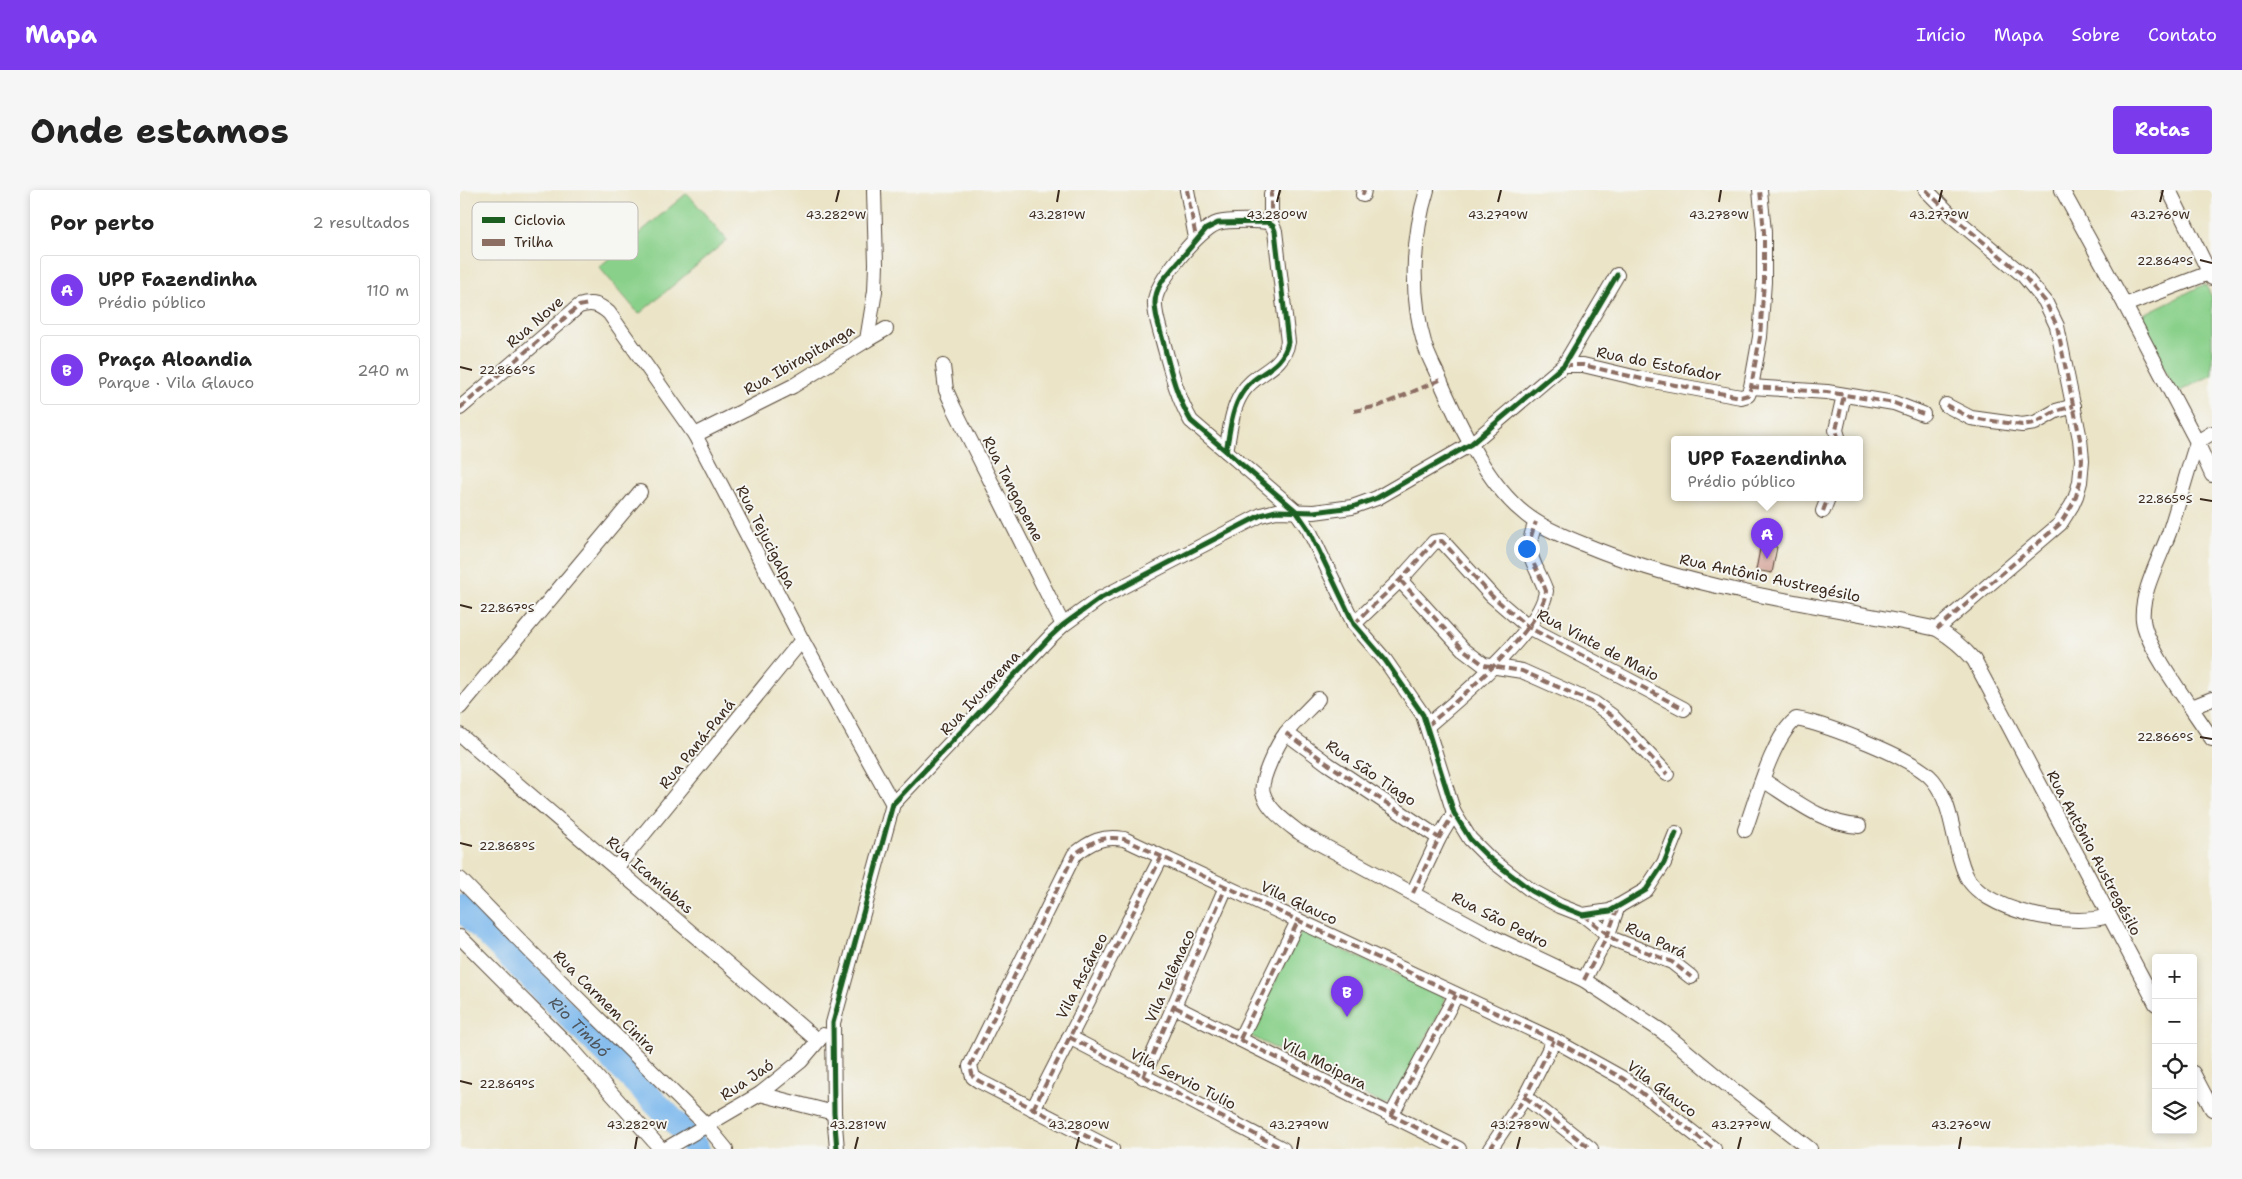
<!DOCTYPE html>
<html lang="pt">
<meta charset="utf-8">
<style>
:root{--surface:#fff;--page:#f6f6f6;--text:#222;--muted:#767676;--line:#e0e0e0;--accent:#7c3aed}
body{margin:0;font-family:"Shantell Sans",sans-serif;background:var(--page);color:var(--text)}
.controls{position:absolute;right:15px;bottom:15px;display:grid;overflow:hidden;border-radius:5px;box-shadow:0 2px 8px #0003}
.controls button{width:45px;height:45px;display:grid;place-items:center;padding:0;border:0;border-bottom:1px solid var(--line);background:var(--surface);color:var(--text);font:25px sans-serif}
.you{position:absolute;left:1066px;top:358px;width:18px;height:18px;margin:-12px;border:4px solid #fff;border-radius:50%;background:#1a73e8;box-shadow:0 0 0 8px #1a73e833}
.badge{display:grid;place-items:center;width:32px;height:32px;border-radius:50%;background:var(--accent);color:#fff;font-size:16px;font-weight:700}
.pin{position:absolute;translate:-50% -41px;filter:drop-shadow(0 1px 2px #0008)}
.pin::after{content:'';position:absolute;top:26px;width:18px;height:15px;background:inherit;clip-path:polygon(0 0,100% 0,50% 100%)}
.popup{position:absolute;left:1211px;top:246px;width:192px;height:65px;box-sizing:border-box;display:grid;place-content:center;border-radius:5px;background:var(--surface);filter:drop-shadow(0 1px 4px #0005);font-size:16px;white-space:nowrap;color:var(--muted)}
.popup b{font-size:19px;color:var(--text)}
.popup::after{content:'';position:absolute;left:50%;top:100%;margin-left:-10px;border:10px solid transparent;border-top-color:var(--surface)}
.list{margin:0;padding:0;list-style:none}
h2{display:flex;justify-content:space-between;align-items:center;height:65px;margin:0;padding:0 20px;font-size:21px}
h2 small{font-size:16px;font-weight:400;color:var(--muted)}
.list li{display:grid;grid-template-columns:32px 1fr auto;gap:15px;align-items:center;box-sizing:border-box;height:70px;margin:0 10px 10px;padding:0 10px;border:1px solid var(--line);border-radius:5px}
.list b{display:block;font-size:19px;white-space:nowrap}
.list p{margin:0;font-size:16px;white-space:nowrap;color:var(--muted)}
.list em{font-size:16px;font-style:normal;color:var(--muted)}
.icon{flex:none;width:28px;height:28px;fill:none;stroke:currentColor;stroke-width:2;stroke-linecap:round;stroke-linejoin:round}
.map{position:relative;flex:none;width:1752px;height:959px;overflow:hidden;border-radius:5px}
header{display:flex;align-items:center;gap:30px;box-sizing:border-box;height:70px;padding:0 25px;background:var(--accent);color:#fff}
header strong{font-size:24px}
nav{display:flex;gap:28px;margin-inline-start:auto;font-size:18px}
.intro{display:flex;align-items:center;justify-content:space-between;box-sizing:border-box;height:120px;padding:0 30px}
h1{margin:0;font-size:35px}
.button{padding:12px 22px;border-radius:5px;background:var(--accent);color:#fff;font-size:18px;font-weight:700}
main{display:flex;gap:30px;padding:0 30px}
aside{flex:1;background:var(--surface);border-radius:5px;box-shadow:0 2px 8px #0003}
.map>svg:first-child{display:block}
.green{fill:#89d08a;stroke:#627d54}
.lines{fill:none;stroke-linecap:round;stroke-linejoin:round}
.river{stroke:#7bb8ed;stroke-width:25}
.building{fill:#d09b8f}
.street-casing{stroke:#554637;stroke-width:16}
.street{stroke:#fff;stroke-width:14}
.quiet{stroke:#8d6e63;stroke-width:4;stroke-dasharray:8 4;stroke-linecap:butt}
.cycleway-casing{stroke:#f6f6f2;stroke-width:8}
.cycleway{stroke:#1b5e20;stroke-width:5}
.ticks{fill:none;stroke:#3b2a1e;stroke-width:2}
.labels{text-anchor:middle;stroke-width:4;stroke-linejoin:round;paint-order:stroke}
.street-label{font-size:15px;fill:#3b2a1e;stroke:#f6f6f2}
.water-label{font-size:16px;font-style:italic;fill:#4e555c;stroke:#f6f6f2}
.key{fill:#f6f6f2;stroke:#beb9b2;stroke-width:1}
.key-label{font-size:14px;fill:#3b2a1e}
.ticks-label{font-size:12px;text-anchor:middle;fill:#3b2a1e;stroke:#f6f6f2;stroke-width:4;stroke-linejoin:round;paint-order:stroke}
</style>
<header>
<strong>Mapa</strong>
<nav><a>Início</a><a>Mapa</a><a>Sobre</a><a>Contato</a></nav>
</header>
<div class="intro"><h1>Onde estamos</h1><a class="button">Rotas</a></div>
<main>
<aside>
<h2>Por perto<small>2 resultados</small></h2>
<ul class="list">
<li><span class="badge">A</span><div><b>UPP Fazendinha</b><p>Prédio público</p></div><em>110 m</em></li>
<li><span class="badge">B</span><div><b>Praça Aloandia</b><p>Parque · Vila Glauco</p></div><em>240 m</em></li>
</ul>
</aside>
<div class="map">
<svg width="1752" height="959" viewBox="0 0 1752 959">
<rect width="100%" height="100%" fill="#f6f6f2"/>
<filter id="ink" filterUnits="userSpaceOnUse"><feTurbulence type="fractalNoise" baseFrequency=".02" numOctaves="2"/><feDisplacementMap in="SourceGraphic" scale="10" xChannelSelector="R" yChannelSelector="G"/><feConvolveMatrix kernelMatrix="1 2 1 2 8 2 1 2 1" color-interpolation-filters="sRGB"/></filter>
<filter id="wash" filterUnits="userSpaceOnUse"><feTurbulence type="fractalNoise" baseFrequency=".0096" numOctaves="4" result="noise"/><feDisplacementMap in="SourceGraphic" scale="20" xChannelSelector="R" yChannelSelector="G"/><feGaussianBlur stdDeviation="1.12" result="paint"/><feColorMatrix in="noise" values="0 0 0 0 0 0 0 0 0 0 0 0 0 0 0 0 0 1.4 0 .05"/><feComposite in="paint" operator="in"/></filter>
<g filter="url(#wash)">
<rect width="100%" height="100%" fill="#ebe4c7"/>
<g class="green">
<polygon points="227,3 267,50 179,124 139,77"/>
<polygon points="1745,94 1752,107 1752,185 1716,203 1678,127"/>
<polygon points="843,742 983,805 985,812 932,913 922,914 791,846 790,843 836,749"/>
</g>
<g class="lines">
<path class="river" id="s1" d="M0 717 218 935 237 959"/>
</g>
<g id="blocks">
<polygon class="building" points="1301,354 1317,357 1312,383 1296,380"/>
</g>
</g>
<g filter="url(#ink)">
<use href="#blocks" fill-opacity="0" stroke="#554637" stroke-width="1"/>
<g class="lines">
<g class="street-casing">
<g id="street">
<polyline points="727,0 736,48"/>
<path d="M967 0C952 49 950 106 965 156 969 169 977 182 982 195 1001 238 1028 295 1065 324 1082 338 1107 348 1128 356 1239 402 1360 414 1477 439 1492 448 1503 457 1514 470L1696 814"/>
<polyline points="1466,0 1491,25 1563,85 1585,111 1597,136 1620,249 1622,270 1620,292 1616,306 1612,315 1600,334 1477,439"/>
<path d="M1602 0 1665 115 1737 252C1727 282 1719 313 1709 343 1700 368 1680 404 1683 430 1686 458 1735 522 1752 549"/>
<polyline points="1709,0 1752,88"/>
<polyline points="903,5 904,0"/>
<path d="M811 33C801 30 768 30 758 33 740 38 696 92 695 111 694 123 699 136 702 148 710 177 716 205 731 231L836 321 849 340 894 434 925 470 963 525 994 623 1010 649 1029 668 1072 701 1100 716 1123 725 1150 721 1186 700 1204 673 1216 643"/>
<polyline points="1665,115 1749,83"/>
<polyline points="407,150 426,139"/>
<polyline points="1104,175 1123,175 1182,189 1281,207 1288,205 1291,197 1300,147 1304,92 1304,42 1300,0"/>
<polyline points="483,176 486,200 494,218 603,435"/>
<polyline points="1291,197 1367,202 1434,213 1463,224"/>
<polyline points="1486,215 1511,228 1562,235 1575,233 1596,221 1614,216"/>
<path d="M0 218 119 116C132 112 139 114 149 123L235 245 342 450 433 614"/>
<polyline points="1752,243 1737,252 1752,285"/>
<polyline points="235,245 333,196 407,150 415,101 416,74 414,0"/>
<polyline points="1379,250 1376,240 1384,205"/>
<path d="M766 261C770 242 771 220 782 203 795 181 822 181 828 152L815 41 811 33V4L813 0"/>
<polyline points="1363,321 1368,308"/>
<polyline points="940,390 1003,459 1024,475 1062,481 1134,513 1152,526 1207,584"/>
<polyline points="894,434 940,390 974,352 982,351 1032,406 1068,437 1224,519"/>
<path d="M858 509C848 520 835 531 826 543 818 553 799 591 803 603 808 620 827 633 840 643L1035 748 1124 790 1203 842 1267 895 1350 959"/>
<polyline points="0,517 180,302"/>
<polyline points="1732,517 1752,509"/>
<path d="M967 536C997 511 1082 439 1086 401 1075 371 1062 366 1076 332"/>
<polyline points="826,543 868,574 979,648"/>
<polyline points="0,545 358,851"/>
<path d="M1303 590C1333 609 1363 634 1399 636"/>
<path d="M1285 640C1296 610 1312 548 1336 529 1365 534 1455 568 1473 590 1494 616 1492 653 1505 683 1520 722 1612 738 1648 726"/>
<polyline points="156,678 342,450"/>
<polyline points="0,689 73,764 247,936 266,959"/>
<polyline points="953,703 979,648 994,623"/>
<polyline points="1123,725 1155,750 1212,772 1231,787"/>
<polyline points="0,747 111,858 201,959"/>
<polyline points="1124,790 1148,744 1158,716"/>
<polyline points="715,817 999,959"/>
<polyline points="609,847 823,959"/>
<polyline points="780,849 838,731"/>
<polyline points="1733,883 1752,919"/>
<polyline points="683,887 766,697"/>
<polyline points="300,904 374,923"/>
<polyline points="1065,907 1131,959"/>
<polyline points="573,919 701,668"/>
<polyline points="931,926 996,805"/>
<polyline points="206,959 300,904 341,871 363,845"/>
<polyline points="377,959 374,923 373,833 433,614 590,447 603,435 639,409 801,325 816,321 854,322 892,317 917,308 1011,254 1104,175 1157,85"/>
<path d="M652 959 519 891 513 887 510 876 614 665C630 652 643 645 664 649L1094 850 1164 889 1254 959"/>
<polyline points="1030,959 1065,907 1094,850"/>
</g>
</g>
<use href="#street" class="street"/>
<g class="quiet">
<polyline points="727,0 736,48"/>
<polyline points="813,0 811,4 811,33 813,37"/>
<polyline points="1466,0 1491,25 1563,85 1585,111 1597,136 1620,249 1622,270 1620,292 1616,306 1612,315 1600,334 1477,439"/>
<polyline points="903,5 904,0"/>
<polyline points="1104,175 1123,175 1182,189 1281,207 1288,205 1291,197 1300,147 1304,92 1304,42 1300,0"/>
<polyline points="1291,197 1367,202 1434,213 1463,224"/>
<polyline points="1486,215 1511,228 1562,235 1575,233 1596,221 1614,216"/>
<polyline points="0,218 107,126 119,116 128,114"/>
<polyline points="894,221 919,216 980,190"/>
<polyline points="1379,250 1376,240 1384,205"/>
<polyline points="1363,321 1368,308"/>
<polyline points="940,390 1003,459 1024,475 1062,481 1134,513 1152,526 1207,584"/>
<polyline points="894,434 940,390 974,352 982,351 1032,406 1068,437 1224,519"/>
<path d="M967 536C997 511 1082 439 1086 401 1075 371 1062 366 1076 332"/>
<polyline points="826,543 868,574 979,648"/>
<polyline points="953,703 979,648 994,623"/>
<polyline points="1123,725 1155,750 1212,772 1231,787"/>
<polyline points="1124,790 1148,744 1158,717"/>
<polyline points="715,817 999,959"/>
<polyline points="609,847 823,959"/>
<polyline points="780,849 838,731"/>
<polyline points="683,887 766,697"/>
<polyline points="1065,907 1131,959"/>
<polyline points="573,919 701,668"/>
<polyline points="931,926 996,805"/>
<path d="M652 959 519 891 513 887 510 876 614 665C630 652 643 645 664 649L1094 850 1164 889 1254 959"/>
<polyline points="1030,959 1065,907 1094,850"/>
</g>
<g class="cycleway-casing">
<g id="cycleway">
<path d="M766 261C770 242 771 220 782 203 795 181 822 181 828 152L815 41 813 36 807 32 758 33 746 39 702 91C698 98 695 105 695 113 695 126 700 139 703 151 710 179 716 206 731 231L836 321 849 340 894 434 925 470 963 525 994 623 1010 649 1029 668 1072 701 1100 716 1123 725 1150 721 1186 700 1204 673 1216 643"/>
<polyline points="377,959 374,923 373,833 433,614 590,447 603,435 639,409 801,325 816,321 854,322 892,317 917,308 1011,254 1104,175 1157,85"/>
</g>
</g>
<use href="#cycleway" class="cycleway"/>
</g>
</g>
<path class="ticks" d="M376 12 379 0M597 12 599 0M817 12 820 0M1038 12 1041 0M1259 12 1261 0M1479 12 1482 0M1700 12 1703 0M1740 70 1752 73M0 177 12 180M1740 309 1752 311M0 415 12 418M1740 547 1752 549M0 653 12 656M0 891 12 894M175 959 177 947M395 959 398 947M616 959 619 947M837 959 839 947M1057 959 1060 947M1278 959 1281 947M1499 959 1501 947"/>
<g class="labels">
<g class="street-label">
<text transform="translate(75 132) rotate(-41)" y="5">Rua Nove</text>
<text transform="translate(339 170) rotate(-30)" y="5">Rua Ibirapitanga</text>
<text transform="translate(1199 174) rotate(11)" y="5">Rua do Estofador</text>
<text transform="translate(553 299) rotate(63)" y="5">Rua Tangapeme</text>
<text transform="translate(306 347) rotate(63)" y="5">Rua Tejucigalpa</text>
<text transform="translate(1310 388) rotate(12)" y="5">Rua Antônio Austregésilo</text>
<text transform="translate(1138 455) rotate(28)" y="5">Rua Vinte de Maio</text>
<text transform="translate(520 503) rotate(-47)" y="5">Rua Ivurarema</text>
<text transform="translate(237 554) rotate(-51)" y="5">Rua Paná-Paná</text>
<text transform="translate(911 583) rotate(34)" y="5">Rua São Tiago</text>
<text transform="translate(1634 663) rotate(62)" y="5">Rua Antônio Austregésilo</text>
<text transform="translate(190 685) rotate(41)" y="5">Rua Icamiabas</text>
<text transform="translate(839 713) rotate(25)" y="5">Vila Glauco</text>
<text transform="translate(1040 730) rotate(27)" y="5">Rua São Pedro</text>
<text transform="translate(1196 750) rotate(25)" y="5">Rua Pará</text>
<text transform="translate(622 786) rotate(-63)" y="5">Vila Ascâneo</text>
<text transform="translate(710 786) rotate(-66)" y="5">Vila Telêmaco</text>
<text transform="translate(145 812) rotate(45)" y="5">Rua Carmem Cinira</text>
<text transform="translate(864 874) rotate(27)" y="5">Vila Moipara</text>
<text transform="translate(723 889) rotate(27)" y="5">Vila Servio Tulio</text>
<text transform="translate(287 890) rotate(-34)" y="5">Rua Jaó</text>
<text transform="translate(1202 899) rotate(37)" y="5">Vila Glauco</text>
</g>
<g class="water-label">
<text dy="6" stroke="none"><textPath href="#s1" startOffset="169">Rio Timbó</textPath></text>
</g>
</g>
<rect x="12" y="12" width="166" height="58" rx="8" class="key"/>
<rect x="22" y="27" width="23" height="6" fill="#1b5e20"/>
<rect x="22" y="49" width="23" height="7" fill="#8d6e63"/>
<g class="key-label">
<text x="54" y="35">Ciclovia</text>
<text x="54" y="57">Trilha</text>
</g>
<g class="ticks-label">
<text x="376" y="29">43.282°W</text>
<text x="597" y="29">43.281°W</text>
<text x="817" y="29">43.280°W</text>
<text x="1038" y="29">43.279°W</text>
<text x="1259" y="29">43.278°W</text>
<text x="1479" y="29">43.277°W</text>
<text x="1700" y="29">43.276°W</text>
<text x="1705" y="75">22.864°S</text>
<text x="47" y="184">22.866°S</text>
<text x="1705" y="313">22.865°S</text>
<text x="47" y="422">22.867°S</text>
<text x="1705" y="551">22.866°S</text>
<text x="47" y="660">22.868°S</text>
<text x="47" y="898">22.869°S</text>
<text x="177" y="939">43.282°W</text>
<text x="398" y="939">43.281°W</text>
<text x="619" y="939">43.280°W</text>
<text x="839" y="939">43.279°W</text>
<text x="1060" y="939">43.278°W</text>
<text x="1281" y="939">43.277°W</text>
<text x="1501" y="939">43.276°W</text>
</g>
</svg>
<div class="controls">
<button>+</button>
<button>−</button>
<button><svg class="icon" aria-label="locate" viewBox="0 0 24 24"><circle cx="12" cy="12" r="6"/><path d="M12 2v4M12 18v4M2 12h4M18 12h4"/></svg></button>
<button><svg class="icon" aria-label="layers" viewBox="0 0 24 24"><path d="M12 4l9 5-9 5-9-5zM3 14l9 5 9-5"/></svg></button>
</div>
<div class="you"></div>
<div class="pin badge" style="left:1307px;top:369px">A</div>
<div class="popup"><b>UPP Fazendinha</b>Prédio público</div>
<div class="pin badge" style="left:887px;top:827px">B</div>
</div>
</main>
